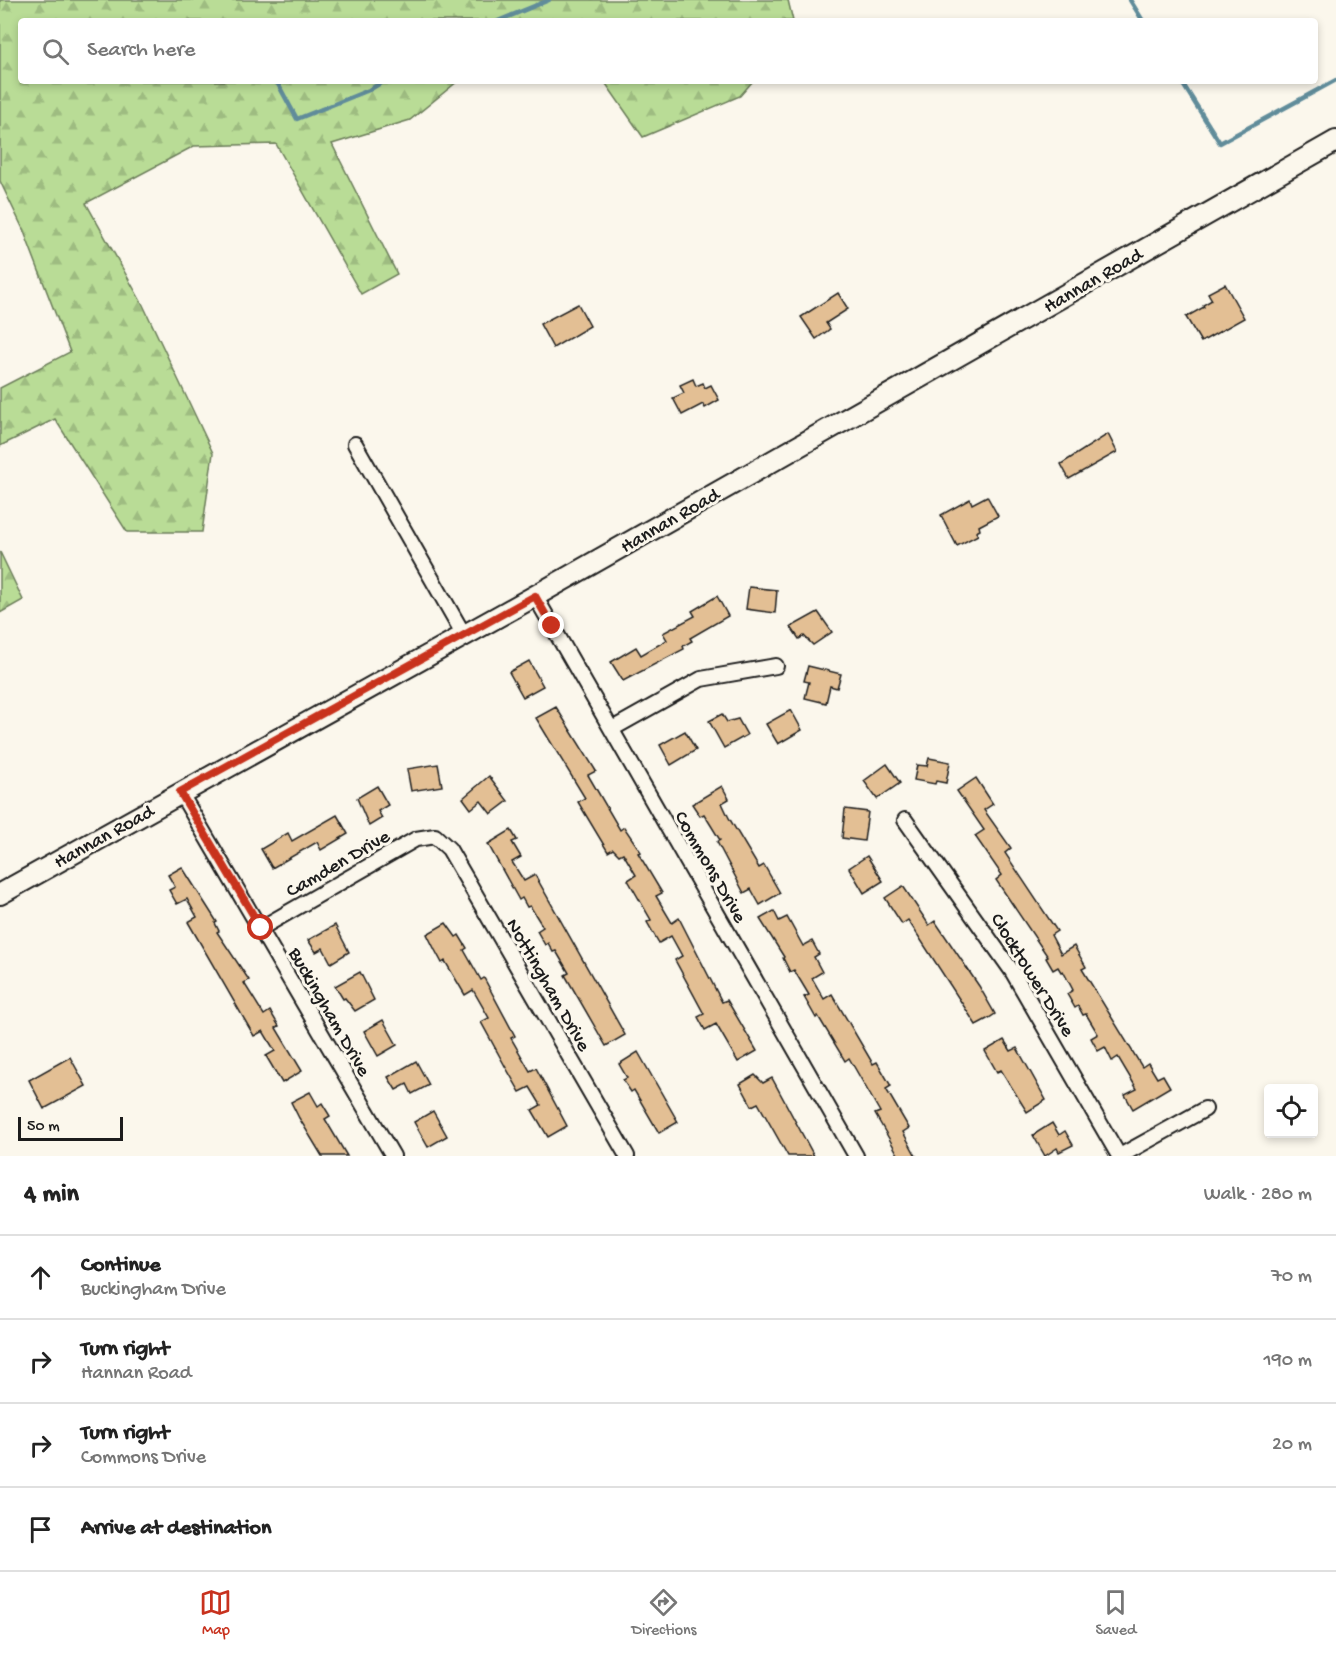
<!DOCTYPE html>
<meta charset="utf-8">
<style>
:root{--surface:#fff;--page:#f6f6f6;--text:#222;--muted:#767676;--line:#e0e0e0;--accent:#c8321e}
body{margin:0;font-family:"Gochi Hand",sans-serif;background:var(--page);color:var(--text)}
.controls{position:absolute;right:18px;bottom:18px;display:grid;overflow:hidden;border-radius:6px;box-shadow:0 3px 9px #0003}
.controls button{width:54px;height:54px;display:grid;place-items:center;padding:0;border:0;border-bottom:2px solid var(--line);background:var(--surface);color:var(--text);font:30px sans-serif}
.scale{position:absolute;left:18px;bottom:15px;width:105px;box-sizing:border-box;padding-left:6px;border:3px solid #1c1c1c;border-top:0;font-size:16px;line-height:21px;white-space:nowrap;color:#1c1c1c;-webkit-text-stroke:4px #fbf7ec;paint-order:stroke}
.stop{position:absolute;width:18px;height:18px;margin:-14px;border:4px solid #c8321e;border-radius:50%;background:#fff}
.stop.end{background:#c8321e;border-color:#fff;box-shadow:0 2px 6px #0008}
.list{margin:0;padding:0;list-style:none}
h2{display:flex;justify-content:space-between;align-items:center;height:78px;margin:0;padding:0 24px;font-size:26px}
h2 small{font-size:20px;font-weight:400;color:var(--muted)}
.list li{display:grid;grid-template-columns:39px 1fr auto;gap:18px;align-items:center;box-sizing:border-box;height:84px;padding:0 24px;border-top:2px solid var(--line)}
.list b{display:block;font-size:22px;white-space:nowrap}
.list p{margin:0;font-size:20px;white-space:nowrap;color:var(--muted)}
.list em{font-size:20px;font-style:normal;color:var(--muted)}
.icon{flex:none;width:33px;height:33px;fill:none;stroke:currentColor;stroke-width:2;stroke-linecap:round;stroke-linejoin:round}
.map{position:relative;flex:none;width:1336px;height:1156px;overflow:hidden}
.search{position:absolute;background:var(--surface);box-shadow:0 3px 9px #0003;left:18px;right:18px;top:18px;height:66px;display:flex;align-items:center;gap:15px;box-sizing:border-box;padding:0 21px;border-radius:6px;color:var(--muted);font-size:22px}
.sheet{height:414px;background:var(--surface)}
nav{display:flex;justify-content:space-around;align-items:center;box-sizing:border-box;height:84px;border-top:2px solid var(--line);background:var(--surface);font-size:16px;color:var(--muted)}
nav a{display:grid;justify-items:center;gap:3px}
nav .on{color:var(--accent)}
.map>svg:first-child{display:block}
.forest{fill:url(#forest-firs);stroke:#6a7c59;stroke-width:1.5}
.lines{fill:none;stroke-linecap:round;stroke-linejoin:round}
.stream{stroke:#608c9a;stroke-width:4.5}
.building{fill:#e3bf94;stroke:#1c1c1c;stroke-width:1.5}
.street-casing{stroke:#1c1c1c;stroke-width:18}
.secondary-casing{stroke:#1c1c1c;stroke-width:24}
.street{stroke:#fbf7ec;stroke-width:14}
.secondary{stroke:#fbf7ec;stroke-width:20}
.route{stroke:#c8321e;stroke-width:8}
.labels{text-anchor:middle;stroke-width:6;stroke-linejoin:round;paint-order:stroke}
.street-label{font-size:20px;fill:#1c1c1c;stroke:#fbf7ec}
</style>
<div class="map">
<svg width="1336" height="1156" viewBox="0 0 1336 1156">
<defs>
<pattern id="forest-firs" width="22" height="20" patternUnits="userSpaceOnUse" patternTransform="scale(1.5)"><rect width="22" height="20" fill="#b9dc96"/><path d="M5 1l3.5 6h-7zM16 11l3.5 6h-7z" fill="#9ebc81"/></pattern>
</defs>
<rect width="100%" height="100%" fill="#fbf7ec"/>
<filter id="ink" filterUnits="userSpaceOnUse"><feTurbulence type="fractalNoise" baseFrequency=".0167" numOctaves="2"/><feDisplacementMap in="SourceGraphic" scale="12" xChannelSelector="R" yChannelSelector="G"/><feConvolveMatrix kernelMatrix="1 2 1 2 8 2 1 2 1" color-interpolation-filters="sRGB"/></filter>
<g filter="url(#ink)">
<g class="forest">
<polygon points="0,0 788,0 793,21 21,21 21,81 458,81 410,120 332,144 397,274 361,294 276,144 194,146 86,203 143,305 213,453 202,532 127,532 55,419 0,446 0,388 70,352 23,229 0,181"/>
<polygon points="604,81 753,81 740,96 643,137"/>
<polygon points="0,552 23,600 0,613"/>
</g>
<g class="lines">
<g class="stream">
<polyline points="1130,0 1143,21"/>
<polyline points="498,21 549,0"/>
<polyline points="273,81 278,84 297,119 369,90 384,81"/>
<polyline points="1181,81 1220,143 1336,80"/>
</g>
</g>
<g class="building">
<polygon points="1225,284 1244,318 1201,342 1186,317 1204,307 1203,305 1212,300 1208,293"/>
<polygon points="838,293 848,309 826,323 830,329 816,339 801,317"/>
<polygon points="578,304 590,326 553,348 540,324"/>
<polygon points="693,379 696,386 703,383 705,388 711,385 719,400 705,408 703,404 682,415 673,398 684,393 680,385"/>
<polygon points="1108,434 1117,452 1069,479 1061,464"/>
<polygon points="987,496 998,516 979,526 980,530 976,532 978,535 957,546 941,515 970,499 972,504"/>
<polygon points="749,587 777,590 775,613 746,609"/>
<polygon points="717,596 728,616 690,638 692,641 683,646 684,649 623,681 611,662 636,647 641,655 667,640 663,633 695,616 692,611"/>
<polygon points="818,612 832,632 813,645 804,636 799,639 791,627"/>
<polygon points="529,661 543,686 523,697 509,672"/>
<polygon points="808,666 841,674 837,688 830,686 826,703 805,698 809,682 804,681"/>
<polygon points="556,707 596,771 588,775 620,830 624,827 641,852 638,853 662,893 656,896 672,923 679,918 722,1002 727,1000 757,1051 738,1062 716,1024 705,1030 698,1017 704,1014 675,960 682,956 671,936 659,943 647,922 651,920 628,880 636,875 623,853 619,855 613,849 608,852 578,802 585,798 536,718"/>
<polygon points="791,710 802,730 778,744 766,724"/>
<polygon points="722,714 727,722 738,719 747,735 724,748 709,721"/>
<polygon points="685,731 696,750 671,765 660,745"/>
<polygon points="929,758 950,762 946,783 936,781 935,784 914,780 917,765 927,766"/>
<polygon points="438,764 442,786 411,791 407,769"/>
<polygon points="887,764 900,783 877,799 864,781"/>
<polygon points="489,776 508,801 491,814 481,801 471,809 463,798"/>
<polygon points="976,778 993,804 984,810 1011,848 1005,853 1057,931 1051,935 1061,954 1074,946 1086,967 1082,969 1142,1067 1148,1063 1157,1078 1163,1075 1170,1087 1133,1109 1125,1095 1137,1089 1118,1057 1112,1061 1105,1047 1098,1051 1091,1038 1098,1034 1086,1014 1083,1015 1078,1006 1075,1008 1067,994 1073,990 1063,971 1061,972 1058,967 1053,970 1046,958 1048,957 996,880 1002,875 975,836 984,830 957,791"/>
<polygon points="377,786 388,805 378,811 382,818 369,826 357,798"/>
<polygon points="722,786 729,799 722,803 729,818 759,868 764,865 780,893 760,905 751,889 744,893 717,842 720,840 704,814 700,816 692,804"/>
<polygon points="845,809 868,812 864,841 842,838"/>
<polygon points="337,815 348,834 321,850 317,842 272,868 261,849 288,833 292,841"/>
<polygon points="511,830 517,840 512,842 521,857 512,862 524,881 535,875 625,1035 606,1046 565,975 569,973 556,951 553,952 548,943 545,945 537,931 543,927 530,906 527,907 522,898 519,900 488,844"/>
<polygon points="867,856 883,881 864,893 849,868"/>
<polygon points="182,867 217,922 215,923 219,931 217,932 249,980 244,983 264,1015 270,1011 279,1026 276,1028 302,1071 282,1083 266,1056 275,1051 263,1031 254,1036 188,922 197,917 187,899 177,904 169,890 175,887 168,875"/>
<polygon points="903,886 929,925 935,921 979,986 995,1014 989,1018 976,1025 908,920 902,924 885,898"/>
<polygon points="774,911 779,921 787,917 803,946 812,941 819,954 814,957 822,972 812,978 824,999 832,994 873,1064 877,1062 891,1086 886,1089 909,1128 903,1132 916,1156 899,1156 875,1114 880,1112 849,1058 845,1061 818,1016 816,1018 804,997 809,995 794,970 790,972 783,958 784,957 760,919"/>
<polygon points="446,923 456,937 459,935 467,948 464,950 481,980 484,978 515,1036 511,1038 530,1071 536,1068 567,1126 548,1137 532,1110 541,1105 530,1087 520,1092 505,1066 481,1022 489,1018 473,990 465,995 445,961 442,963 435,950 427,934"/>
<polygon points="335,925 349,952 331,963 323,948 316,952 308,940"/>
<polygon points="360,972 374,1000 355,1011 345,998 343,999 335,986"/>
<polygon points="383,1020 397,1045 378,1056 364,1031"/>
<polygon points="1004,1040 1011,1051 1017,1048 1046,1100 1027,1112 1001,1070 997,1072 985,1051"/>
<polygon points="638,1052 678,1122 659,1133 634,1090 631,1092 623,1080 627,1078 619,1064"/>
<polygon points="70,1057 86,1086 44,1109 29,1080"/>
<polygon points="416,1061 429,1085 412,1094 407,1084 396,1090 388,1077"/>
<polygon points="755,1075 763,1083 772,1078 814,1156 788,1156 758,1103 752,1106 740,1084"/>
<polygon points="310,1092 318,1106 322,1103 330,1116 325,1119 347,1156 322,1156 299,1118 291,1102"/>
<polygon points="433,1111 447,1136 428,1147 414,1122"/>
<polygon points="1052,1123 1059,1135 1065,1131 1073,1145 1059,1152 1057,1148 1045,1156 1033,1135"/>
</g>
<g class="lines">
<g class="street-casing">
<g id="street">
<polyline points="355,444 464,635"/>
<polyline points="535,596 856,1156"/>
<polyline points="612,729 701,679 776,666"/>
<polyline points="180,792 393,1156"/>
<polyline points="905,820 1012,971 1119,1156"/>
<polyline points="261,928 416,839 435,836 449,849 627,1156"/>
<polyline points="1120,1156 1205,1109"/>
</g>
</g>
<g class="secondary-casing">
<polyline id="secondary" points="0,894 535,596 1336,141"/>
</g>
<use href="#street" class="street"/>
<use href="#secondary" class="secondary"/>
</g>
</g>
<g class="lines" filter="url(#ink)">
<polyline class="route" points="261,928 180,792 535,596 552,626"/>
</g>
<g class="labels">
<g class="street-label">
<text transform="translate(1092 279) rotate(-30)" y="7">Hannan Road</text>
<text transform="translate(669 519) rotate(-30)" y="7">Hannan Road</text>
<text transform="translate(103 835) rotate(-29)" y="7">Hannan Road</text>
<text transform="translate(337 862) rotate(-30)" y="7">Camden Drive</text>
<text transform="translate(712 866) rotate(60)" y="7">Commons Drive</text>
<text transform="translate(1034 974) rotate(58)" y="7">Clocktower Drive</text>
<text transform="translate(550 984) rotate(60)" y="7">Nottingham Drive</text>
<text transform="translate(331 1011) rotate(60)" y="7">Buckingham Drive</text>
</g>
</g>
</svg>
<div class="controls">
<button><svg class="icon" aria-label="locate" viewBox="0 0 24 24"><circle cx="12" cy="12" r="6"/><path d="M12 2v4M12 18v4M2 12h4M18 12h4"/></svg></button>
</div>
<div class="scale">50 m</div>
<div class="stop" style="left:261px;top:928px"></div>
<div class="stop end" style="left:552px;top:626px"></div>
<div class="search"><svg class="icon" aria-label="search" viewBox="0 0 24 24"><circle cx="10" cy="10" r="6"/><path d="M15 15l6 6"/></svg>Search here</div>
</div>
<section class="sheet">
<h2>4 min<small>Walk · 280 m</small></h2>
<ul class="list">
<li><svg class="icon" aria-label="ahead" viewBox="0 0 24 24"><path d="M12 20V5M6 11l6-6 6 6"/></svg><div><b>Continue</b><p>Buckingham Drive</p></div><em>70 m</em></li>
<li><svg class="icon" aria-label="right" viewBox="0 0 24 24"><path d="M7 20v-9h11M14 6l5 5-5 5"/></svg><div><b>Turn right</b><p>Hannan Road</p></div><em>190 m</em></li>
<li><svg class="icon" aria-label="right" viewBox="0 0 24 24"><path d="M7 20v-9h11M14 6l5 5-5 5"/></svg><div><b>Turn right</b><p>Commons Drive</p></div><em>20 m</em></li>
<li><svg class="icon" aria-label="arrive" viewBox="0 0 24 24"><path d="M6 21V4h12l-3 4 3 4H6"/></svg><div><b>Arrive at destination</b></div></li>
</ul>
</section>
<nav>
<a class="on"><svg class="icon" aria-label="map" viewBox="0 0 24 24"><path d="M3 6l6-2 6 2 6-2v14l-6 2-6-2-6 2zM9 4v14M15 6v14"/></svg>Map</a>
<a><svg class="icon" aria-label="directions" viewBox="0 0 24 24"><path d="M12 3l9 9-9 9-9-9zM9 14v-3h6M13 9l2 2-2 2"/></svg>Directions</a>
<a><svg class="icon" aria-label="saved" viewBox="0 0 24 24"><path d="M7 4h10v16l-5-4-5 4z"/></svg>Saved</a>
</nav>
